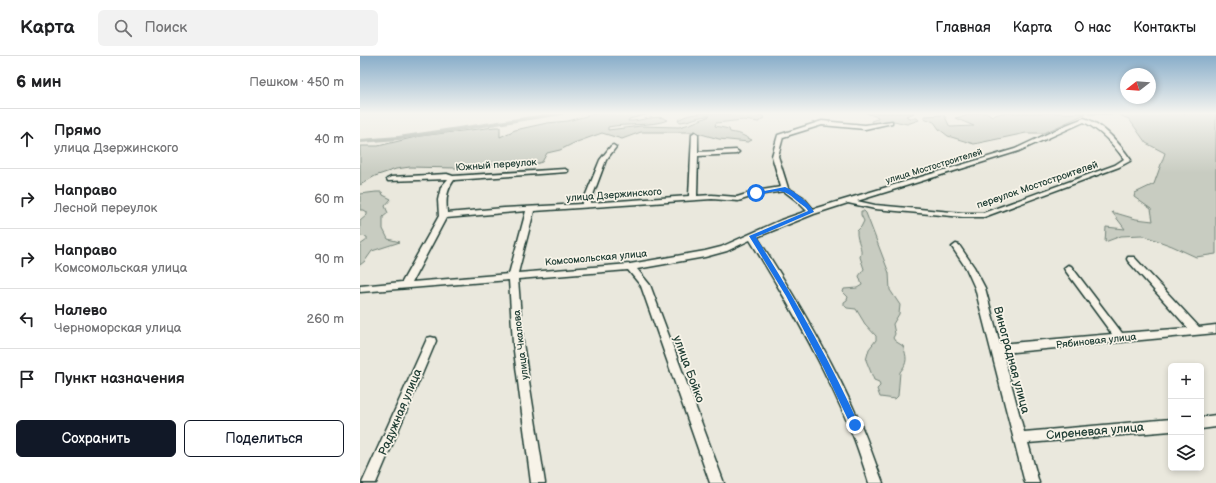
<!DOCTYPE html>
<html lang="ru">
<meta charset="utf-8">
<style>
:root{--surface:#fff;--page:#f2f2f2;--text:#202124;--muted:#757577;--line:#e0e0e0;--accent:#111827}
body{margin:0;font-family:"Balsamiq Sans",sans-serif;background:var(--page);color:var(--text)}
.controls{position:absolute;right:12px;bottom:12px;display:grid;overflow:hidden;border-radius:6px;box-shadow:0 2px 6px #0003}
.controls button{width:36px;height:36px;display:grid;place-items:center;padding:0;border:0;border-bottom:1px solid var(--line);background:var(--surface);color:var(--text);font:20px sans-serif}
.compass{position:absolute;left:760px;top:12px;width:36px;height:36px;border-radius:50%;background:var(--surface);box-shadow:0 2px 6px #0003;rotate:253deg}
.stop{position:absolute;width:12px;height:12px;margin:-9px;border:3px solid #1a73e8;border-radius:50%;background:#fff}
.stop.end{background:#1a73e8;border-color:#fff;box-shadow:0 1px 4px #0008}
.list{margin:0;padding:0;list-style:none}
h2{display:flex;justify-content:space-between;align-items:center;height:52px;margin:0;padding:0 16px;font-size:17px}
h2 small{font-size:13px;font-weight:400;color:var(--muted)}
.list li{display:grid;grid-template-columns:26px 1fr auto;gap:12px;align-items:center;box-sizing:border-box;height:60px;padding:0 16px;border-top:1px solid var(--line)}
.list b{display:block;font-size:15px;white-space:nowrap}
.list p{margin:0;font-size:13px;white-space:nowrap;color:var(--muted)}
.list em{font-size:13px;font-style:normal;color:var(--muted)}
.actions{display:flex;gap:8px;padding:12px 16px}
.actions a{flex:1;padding:9px 0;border:1px solid var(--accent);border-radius:6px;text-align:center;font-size:14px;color:var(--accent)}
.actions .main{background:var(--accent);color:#fff}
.icon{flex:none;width:22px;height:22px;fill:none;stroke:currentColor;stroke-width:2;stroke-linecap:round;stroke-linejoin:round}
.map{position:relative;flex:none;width:856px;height:427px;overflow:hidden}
header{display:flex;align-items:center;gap:24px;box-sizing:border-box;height:56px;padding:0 20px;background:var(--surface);border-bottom:1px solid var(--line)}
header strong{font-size:19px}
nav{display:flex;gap:22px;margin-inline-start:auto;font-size:14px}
.search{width:280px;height:36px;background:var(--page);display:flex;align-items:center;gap:10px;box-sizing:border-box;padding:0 14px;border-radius:6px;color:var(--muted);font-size:15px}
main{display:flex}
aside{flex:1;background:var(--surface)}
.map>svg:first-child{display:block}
.green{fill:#c8ccc1;stroke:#74847a}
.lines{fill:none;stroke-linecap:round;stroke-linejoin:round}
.river{fill:#9ca69c;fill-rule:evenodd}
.minor-casing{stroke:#1f3d34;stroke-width:3}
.minor{fill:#f7f3e8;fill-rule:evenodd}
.route{fill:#1a73e8}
.labels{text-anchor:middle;stroke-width:3.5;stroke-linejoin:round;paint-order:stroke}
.far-street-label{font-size:9px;fill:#1f3d34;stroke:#f7f3e8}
.street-label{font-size:10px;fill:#1f3d34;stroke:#f7f3e8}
.near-street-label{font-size:12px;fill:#1f3d34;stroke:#f7f3e8}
</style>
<header>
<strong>Карта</strong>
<div class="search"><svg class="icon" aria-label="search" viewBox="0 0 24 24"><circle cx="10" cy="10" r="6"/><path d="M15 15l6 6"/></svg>Поиск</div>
<nav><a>Главная</a><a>Карта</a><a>О нас</a><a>Контакты</a></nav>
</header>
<main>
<aside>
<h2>6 мин<small>Пешком · 450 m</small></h2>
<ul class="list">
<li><svg class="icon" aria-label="ahead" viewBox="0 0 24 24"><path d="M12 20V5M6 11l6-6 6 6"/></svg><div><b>Прямо</b><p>улица Дзержинского</p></div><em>40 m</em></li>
<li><svg class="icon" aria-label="right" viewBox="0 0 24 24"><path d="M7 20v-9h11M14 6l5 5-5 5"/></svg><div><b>Направо</b><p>Лесной переулок</p></div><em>60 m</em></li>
<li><svg class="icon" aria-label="right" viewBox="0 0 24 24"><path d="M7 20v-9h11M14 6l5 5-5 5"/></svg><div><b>Направо</b><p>Комсомольская улица</p></div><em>90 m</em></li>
<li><svg class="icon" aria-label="left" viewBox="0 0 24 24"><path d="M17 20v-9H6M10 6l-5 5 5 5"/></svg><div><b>Налево</b><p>Черноморская улица</p></div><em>260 m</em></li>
<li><svg class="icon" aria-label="arrive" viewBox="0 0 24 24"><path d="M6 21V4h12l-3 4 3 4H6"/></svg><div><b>Пункт назначения</b></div></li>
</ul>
<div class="actions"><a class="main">Сохранить</a><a>Поделиться</a></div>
</aside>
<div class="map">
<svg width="856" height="427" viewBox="0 0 856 427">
<rect width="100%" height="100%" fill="#eae8dd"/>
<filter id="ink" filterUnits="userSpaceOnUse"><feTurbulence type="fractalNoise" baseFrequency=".025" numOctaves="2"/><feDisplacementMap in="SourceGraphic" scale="8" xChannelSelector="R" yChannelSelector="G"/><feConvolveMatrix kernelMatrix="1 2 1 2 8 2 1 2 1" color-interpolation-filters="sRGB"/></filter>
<g filter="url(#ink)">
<g class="green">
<path d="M237 57H293L269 63 268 65C280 66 298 57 308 64 289 71 267 67 248 71V74L281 70 319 71 330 68 350 60C340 59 329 66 319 66L318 64C332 55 347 58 363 58 377 58 388 56 403 60L404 62 400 64 399 66 383 64 356 67 355 70 369 73 370 76 380 78 392 84 388 86 359 83 334 76H281L262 83 242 77 214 87 200 94 187 97 182 106 175 108 164 107 151 110 139 107 119 111 109 109 96 112 50 111 36 113 15 120 0 129V90H18L60 80 135 71H140V81L155 74 187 67 208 65Z"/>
<polygon points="506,57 554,57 546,60 549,62 557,62 559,64 547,68 534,65 512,67 511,65 517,63 518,61"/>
<polygon points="621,57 628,57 632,60 641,57 727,57 684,77 666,77 614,88 588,80 579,73 574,66 564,62 564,60 584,59 590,71 614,70 595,62"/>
<polygon points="728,57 856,57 856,198 836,201 812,190 782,179 761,180 745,186 746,171 765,173 752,156 776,163 793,165 791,153 774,141 775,137 794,128 805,97 786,87 769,63 757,58 728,58"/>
<polygon points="16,136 22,136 23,139 31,143 25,150 28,157 23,161 23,173 28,183 40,186 12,195 5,205 0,209 0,189 7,184 7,181 0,180 0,165 7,159 7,156 4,154 0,154 0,138"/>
<path d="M501 155H504L506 157 529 217 530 234 540 249 539 258 533 268 535 278 533 282 535 285 543 290C547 301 548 307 540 316L538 340 535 343 520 341 517 333 520 330 519 326 514 324 506 304 509 293 516 284V280L505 268 496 253 487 252 484 249V246L487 244 488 241 483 236 484 233 497 232 502 229 499 220 504 213 500 201C504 192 496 185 497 175L501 171 504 165 501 159Z"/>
</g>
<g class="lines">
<polygon class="river" points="191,57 206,57 202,59 38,84 0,87 0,83 38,80"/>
<g class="minor-casing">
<g id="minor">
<path d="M724 62C743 68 760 88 771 104L770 105 759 111 624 161H603L515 153 488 147 454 158 397 181C435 240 472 303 500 367 509 387 515 407 523 427H509C503 408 497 388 489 370 462 305 427 244 390 184L367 195 345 201 277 213 290 229 364 427H350L281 230 268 214 158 223 163 287 185 427H171L153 287 149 224 0 236V230L42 226 79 160 78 144 81 131 88 123 28 125 27 123 31 121 87 118 93 120 205 113 208 115 207 116 94 124C86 135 86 144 87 157L144 152 222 148 240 104 251 90 253 89 256 91 246 104 230 147 329 140 332 78 335 76 338 78V96L376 94 379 96 376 98 338 100 337 140 352 139 377 141 396 135 421 131 412 100 418 79 462 65 505 69 532 65V67L505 73 462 69 423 81 418 100 428 132 443 141 453 153 655 93 706 69ZM724 66C740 74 754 89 764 103L755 109 623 157H603L515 149 497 145 659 95ZM424 135 437 145 447 155 421 164 361 191 345 195 270 208 158 217 174 155 352 143 378 145 397 139ZM166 155 149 218 52 226 86 162Z"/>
<polygon points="596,188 599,189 614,211 625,232 640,288 752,278 705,214 704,212 708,209 711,210 762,277 828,272 768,205 767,203 768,201 774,201 839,271 856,269 856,277 643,297 664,376 811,363 811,375 668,387 679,427 665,427 615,232 606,212 592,191"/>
<polygon points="71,281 75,282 76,285 16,427 2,427 66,285 67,282"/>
<polygon points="856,359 856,371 841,373 841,361"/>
</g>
</g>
<use href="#minor" class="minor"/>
</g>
</g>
<linearGradient id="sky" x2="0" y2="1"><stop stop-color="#89aeca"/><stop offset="0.49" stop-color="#f6f5f0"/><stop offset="1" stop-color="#f6f5f0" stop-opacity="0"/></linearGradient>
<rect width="856" height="117" fill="url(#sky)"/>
<path class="route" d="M425 131C434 135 450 147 454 156L396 181C434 242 470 304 499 369L498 372 495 373 492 372 464 313 426 240 389 180 448 155C446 150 441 149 437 145 421 130 416 136 396 139L394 137Z"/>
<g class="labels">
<g class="far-street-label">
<text transform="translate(574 110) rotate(-17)" y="3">улица Мостостроителей</text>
</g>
<g class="street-label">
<text transform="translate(136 108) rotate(-4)" y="4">Южный переулок</text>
<text transform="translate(677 128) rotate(-19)" y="4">переулок Мостостроителей</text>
<text transform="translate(254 138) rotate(-4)" y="4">улица Дзержинского</text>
<text transform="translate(236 201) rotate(-5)" y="4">Комсомольская улица</text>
<text transform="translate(736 284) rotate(-6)" y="4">Рябиновая улица</text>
<text transform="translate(160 289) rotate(-97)" y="4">улица Чкалова</text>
</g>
<g class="near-street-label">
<text transform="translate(652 304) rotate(75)" y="4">Виноградная улица</text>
<text transform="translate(329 313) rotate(70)" y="4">улица Бойко</text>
<text transform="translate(40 356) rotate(-67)" y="4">Радужная улица</text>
<text transform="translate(735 375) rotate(-5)" y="4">Сиреневая улица</text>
</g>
</g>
</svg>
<div class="controls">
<button>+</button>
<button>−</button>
<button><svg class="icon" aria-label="layers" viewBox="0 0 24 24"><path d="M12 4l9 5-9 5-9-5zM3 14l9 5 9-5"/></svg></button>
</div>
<svg class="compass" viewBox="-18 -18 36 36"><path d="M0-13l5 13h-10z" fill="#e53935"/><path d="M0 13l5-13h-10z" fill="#757577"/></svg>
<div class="stop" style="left:396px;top:137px"></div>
<div class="stop end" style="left:495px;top:369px"></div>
</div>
</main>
